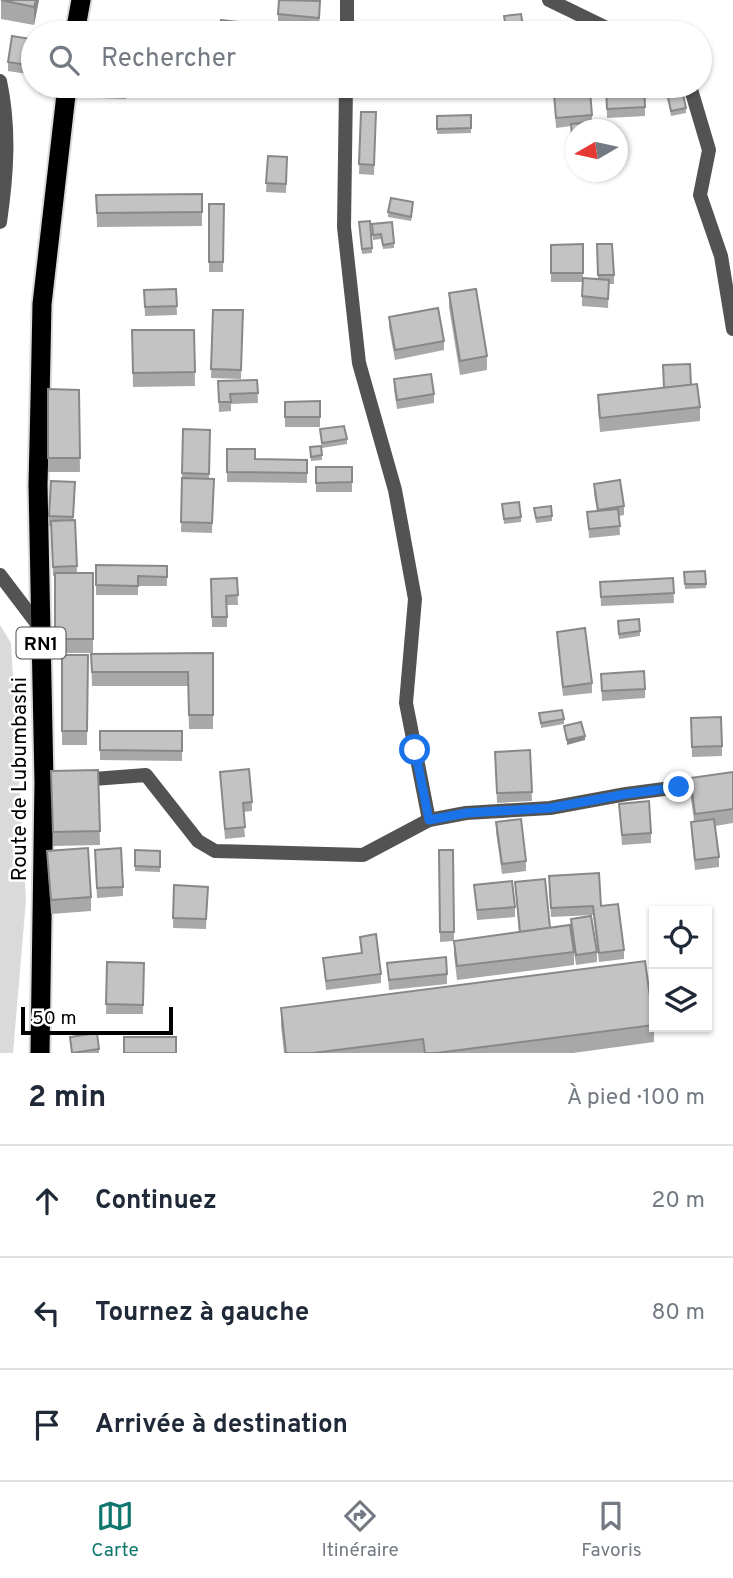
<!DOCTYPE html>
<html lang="fr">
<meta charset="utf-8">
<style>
:root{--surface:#fff;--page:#f6f6f7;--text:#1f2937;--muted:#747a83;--line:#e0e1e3;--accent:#0f766e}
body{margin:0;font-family:Overpass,sans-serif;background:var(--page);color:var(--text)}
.controls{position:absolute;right:21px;bottom:21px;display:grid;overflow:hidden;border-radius:0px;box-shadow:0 2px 5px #0004}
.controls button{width:63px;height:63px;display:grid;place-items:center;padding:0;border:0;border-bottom:2px solid var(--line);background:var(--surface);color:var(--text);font:35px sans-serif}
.compass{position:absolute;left:565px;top:119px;width:63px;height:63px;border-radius:50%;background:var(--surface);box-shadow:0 2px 5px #0004;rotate:261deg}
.scale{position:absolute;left:21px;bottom:18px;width:152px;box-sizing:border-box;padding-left:7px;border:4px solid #000;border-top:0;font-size:19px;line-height:24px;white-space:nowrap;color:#000;-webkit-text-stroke:5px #fff;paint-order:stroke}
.stop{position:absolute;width:21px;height:21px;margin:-16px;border:5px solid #1a73e8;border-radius:50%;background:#fff}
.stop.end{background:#1a73e8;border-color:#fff;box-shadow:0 2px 7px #0008}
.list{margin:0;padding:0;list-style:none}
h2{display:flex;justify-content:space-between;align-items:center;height:91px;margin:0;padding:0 28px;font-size:30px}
h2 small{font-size:23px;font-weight:400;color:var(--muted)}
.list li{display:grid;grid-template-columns:46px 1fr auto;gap:21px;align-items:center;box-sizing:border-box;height:112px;padding:0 28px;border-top:2px solid var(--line)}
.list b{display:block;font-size:26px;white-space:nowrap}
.list em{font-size:23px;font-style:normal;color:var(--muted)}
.icon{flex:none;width:38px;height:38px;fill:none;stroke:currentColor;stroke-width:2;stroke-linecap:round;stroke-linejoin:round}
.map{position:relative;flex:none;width:733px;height:1053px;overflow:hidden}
.search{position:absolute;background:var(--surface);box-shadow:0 2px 5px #0004;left:21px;right:21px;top:21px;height:77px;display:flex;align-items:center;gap:18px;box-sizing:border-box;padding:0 24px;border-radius:38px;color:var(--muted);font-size:26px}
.sheet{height:427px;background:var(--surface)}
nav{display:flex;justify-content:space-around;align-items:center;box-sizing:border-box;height:98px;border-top:2px solid var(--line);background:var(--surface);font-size:19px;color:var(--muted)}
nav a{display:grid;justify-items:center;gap:4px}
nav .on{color:var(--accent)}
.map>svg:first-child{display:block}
.green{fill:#dadada}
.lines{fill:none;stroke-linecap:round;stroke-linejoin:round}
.trunk-casing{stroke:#dbdbdb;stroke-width:23}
.minor{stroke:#535353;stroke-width:14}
.tertiary{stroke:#535353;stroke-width:14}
.trunk{stroke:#000;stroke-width:19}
.wall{fill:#a8a8a8}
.shaded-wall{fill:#888}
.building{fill:#c3c3c3;stroke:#888;stroke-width:2}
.route{stroke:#1a73e8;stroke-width:9}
.labels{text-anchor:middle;stroke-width:5;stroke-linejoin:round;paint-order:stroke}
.shield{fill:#fff;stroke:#4c4c4c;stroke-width:2}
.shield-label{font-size:19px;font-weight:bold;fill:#000}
.street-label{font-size:21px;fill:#000;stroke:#fff}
</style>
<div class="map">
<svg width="733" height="1053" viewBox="0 0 733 1053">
<rect width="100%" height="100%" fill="#fff"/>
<polygon class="green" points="0,625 11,643 26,900 13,1053 0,1053"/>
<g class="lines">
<g class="trunk-casing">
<g id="trunk">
<polyline points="75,33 81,0"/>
<polyline points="40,1053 44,782 38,485 40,401 42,304 67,86"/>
</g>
</g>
<g class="minor">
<polyline points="549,0 617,33"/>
<polyline points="347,33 347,0"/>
<polyline points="690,86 709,150 700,195 721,256 733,329"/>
<polyline points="0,575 41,629"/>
<polyline points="80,780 146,775 198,841 215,851 363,855 429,820 406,703 415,599 395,490 359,363 344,227 346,86"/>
<polyline points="429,820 466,813 550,808 626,794 733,780"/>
</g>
<path class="tertiary" d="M0 81C10 128 7 174 0 222"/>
<use href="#trunk" class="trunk"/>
</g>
<g class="wall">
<polygon points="1,0 39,0 34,25 1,19"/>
<polygon points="320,11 319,27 278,23 278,14"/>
<polygon points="31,49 27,74 8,71 8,62"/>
<polygon points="100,86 126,86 126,99 100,98"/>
<polygon points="606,86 645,107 645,116 607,118"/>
<polygon points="667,93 686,108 686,113 671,116"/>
<polygon points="554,94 592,115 592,123 576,130 576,141 572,141 571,126 556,128"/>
<polygon points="361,112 376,112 374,175 359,174"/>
<polygon points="471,115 471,133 437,134 437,116"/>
<polygon points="268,156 287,157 286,193 266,192"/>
<polygon points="202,194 202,226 97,227 96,195"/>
<polygon points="209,204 224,204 223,272 209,272"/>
<polygon points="413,207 411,221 388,217 388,212"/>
<polygon points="372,224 394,243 394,248 383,249 381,239 373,240"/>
<polygon points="359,227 372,248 372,253 362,254"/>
<polygon points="583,244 583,278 598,280 597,244 614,275 614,284 609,284 608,308 582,306 582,282 551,282 551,245"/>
<polygon points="176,289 177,315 145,316 144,290"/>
<polygon points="449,293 487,356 487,370 460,375 449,307"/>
<polygon points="213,310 243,310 241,379 211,378"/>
<polygon points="389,317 444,341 444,350 395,360 389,327"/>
<polygon points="132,330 194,330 195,386 133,387"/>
<polygon points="394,379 434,394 434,403 397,409 394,389"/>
<polygon points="257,380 258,403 231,404 231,411 219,412 218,381"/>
<polygon points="691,385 700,407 700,421 600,432 598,409 598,395"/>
<polygon points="48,389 79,390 80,472 48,472"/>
<polygon points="320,401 320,427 285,427 285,402"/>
<polygon points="183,429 210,430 209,479 214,479 212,533 181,532"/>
<polygon points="320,429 347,439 347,444 322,448"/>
<polygon points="310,447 322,455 322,460 311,461"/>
<polygon points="227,449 255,459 307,460 307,483 227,482"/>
<rect x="316" y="467" width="36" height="25"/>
<polygon points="594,484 624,506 624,515 619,516 620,535 589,538 587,512 597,511 594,494"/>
<polygon points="75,492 73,520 75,520 77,573 93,573 93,653 55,653 55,576 53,576 51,526 49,526 49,516"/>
<polygon points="502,504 521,517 521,522 504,524"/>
<polygon points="534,508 552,516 552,521 536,523"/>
<polygon points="96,565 167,566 167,586 138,586 138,595 96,595"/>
<polygon points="705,571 706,588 685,589 684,572"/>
<polygon points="237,578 238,605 227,605 227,627 212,627 211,579"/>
<polygon points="673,578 674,603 601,606 600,582"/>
<polygon points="618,626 640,631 640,636 619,639"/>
<polygon points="557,632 592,683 592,693 563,696 557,641"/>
<polygon points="213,653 213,729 189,729 188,686 92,686 91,654"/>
<polygon points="62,655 88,655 87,745 62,745"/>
<polygon points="601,674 645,689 645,698 602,701"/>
<polygon points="539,713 564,719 564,724 541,728"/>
<polygon points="691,718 722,746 722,756 692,757"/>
<polygon points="100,731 182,731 182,761 100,760"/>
<polygon points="530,750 532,801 497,803 495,752"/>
<polygon points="98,770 100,845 53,846 51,771"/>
<polygon points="220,772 252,802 252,811 243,812 245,837 225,839"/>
<polygon points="733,772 733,823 715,826 719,857 719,867 695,870 691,831 691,822 694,821 690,791 690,778"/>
<polygon points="619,804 651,833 651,843 622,845"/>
<polygon points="496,822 526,861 526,871 502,874 496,832"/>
<polygon points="135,850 160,851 160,872 135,871"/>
<polygon points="439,850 453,850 454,941 519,932 515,882 550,928 571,928 571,919 597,952 597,962 576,965 571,931 574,952 574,965 457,980 454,955 454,941 440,942"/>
<polygon points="47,851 91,897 91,911 51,914"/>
<polygon points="95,859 123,887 123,896 97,898"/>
<polygon points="174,885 208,887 206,929 173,928"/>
<polygon points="474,885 515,907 515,917 477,920"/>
<polygon points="549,885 601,906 624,950 624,959 599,962 593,915 551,917"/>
<polygon points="360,937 381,974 381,983 326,990 323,958 361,953"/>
<polygon points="107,962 144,963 143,1014 106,1014"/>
<polygon points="387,963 447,974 447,984 389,990"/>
<polygon points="281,1008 654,1025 654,1042 573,1053 284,1053 281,1026"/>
<polygon points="70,1037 99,1049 99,1053 72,1053"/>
</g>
<g class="shaded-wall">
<polygon points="36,0 39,0 34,25 34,7"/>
<polygon points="31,39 31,49 27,74 27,65"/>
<polygon points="585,736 585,740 567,745 567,740"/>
</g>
<g class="building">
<polygon points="1,0 36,0 34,7"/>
<polygon points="279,0 320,1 319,18 278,14"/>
<polygon points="521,14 524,33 507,33 504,16"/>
<polygon points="221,20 246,23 245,33 219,33"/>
<polygon points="12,36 31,39 27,65 8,62"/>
<rect x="100" y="86" width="26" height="3"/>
<polygon points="606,86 644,86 645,107 607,109"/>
<polygon points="682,90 686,108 671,111 667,93"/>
<polygon points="590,91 592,115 556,118 554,94"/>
<polygon points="361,112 376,112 374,165 359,164"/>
<polygon points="471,115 471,128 437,129 437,116"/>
<polygon points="597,122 598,130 576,130 576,136 572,136 571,124"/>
<polygon points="268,156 287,157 286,184 266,183"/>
<polygon points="202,194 202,212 97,213 96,195"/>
<polygon points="391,198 413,202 411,217 388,212"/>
<polygon points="209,204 224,204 223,262 209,262"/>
<polygon points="370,221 372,248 362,249 359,222"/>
<polygon points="392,222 394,243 383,245 381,234 373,235 372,224"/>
<polygon points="583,244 583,273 551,273 551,245"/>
<polygon points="597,244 612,244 614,275 598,275"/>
<polygon points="583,278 609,280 608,299 582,296"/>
<polygon points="176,289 177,306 145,307 144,290"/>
<polygon points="476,289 487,356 460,361 449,293"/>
<polygon points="438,308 444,341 395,350 389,317"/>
<polygon points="213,310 243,310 241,370 211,369"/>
<polygon points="132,330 194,330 195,372 133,373"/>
<polygon points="690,364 691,385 664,388 663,365"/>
<polygon points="431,374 434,394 397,400 394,379"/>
<polygon points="257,380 258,393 230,394 231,402 219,402 218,381"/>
<polygon points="697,384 700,407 600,418 598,395"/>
<polygon points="48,389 79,390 80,458 48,458"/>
<polygon points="320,401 320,417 285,417 285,402"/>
<polygon points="344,426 347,439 322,443 320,429"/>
<polygon points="183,429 210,430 209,474 182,473"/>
<polygon points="321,446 322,455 311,457 310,447"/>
<polygon points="227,449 255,449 255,459 307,460 307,473 227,472"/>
<polygon points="316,467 352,467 352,482 316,483"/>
<polygon points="182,478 214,479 212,523 181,522"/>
<polygon points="620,480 624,506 598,510 594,484"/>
<polygon points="51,481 75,482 73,517 49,516"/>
<polygon points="519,502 521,517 504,519 502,504"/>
<polygon points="551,506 552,516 536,518 534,508"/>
<polygon points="618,509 620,526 589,529 587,512"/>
<polygon points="75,520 77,566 53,567 51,521"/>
<polygon points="96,565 167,566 167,577 138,576 138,586 96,585"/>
<polygon points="705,571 706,584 685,584 684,572"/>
<rect x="55" y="573" width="38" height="66"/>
<polygon points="237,578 238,595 226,596 227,617 212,617 211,579"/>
<polygon points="673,578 674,593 601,597 600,582"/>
<polygon points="639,619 640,631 619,634 618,621"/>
<polygon points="585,628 592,683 563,687 557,632"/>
<polygon points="213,653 213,715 189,715 188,672 92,672 91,654"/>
<polygon points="62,655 88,655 87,731 62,731"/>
<polygon points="644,671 645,689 602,691 601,674"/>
<polygon points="562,710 564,719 541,723 539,713"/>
<polygon points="721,717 722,746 692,747 691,718"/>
<polygon points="581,722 585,736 567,740 564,726"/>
<polygon points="100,731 182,731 182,751 100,750"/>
<polygon points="530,750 532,792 497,793 495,752"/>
<polygon points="249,769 252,802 243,803 245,827 225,829 220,772"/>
<polygon points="98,770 100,831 53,832 51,771"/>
<polygon points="733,772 733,809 695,814 690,778"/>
<polygon points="649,801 651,833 622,835 619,804"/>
<polygon points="521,819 526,861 502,864 496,822"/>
<polygon points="714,819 719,857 695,860 691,822"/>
<polygon points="88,848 91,897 51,900 47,851"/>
<polygon points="121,848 123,887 97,888 95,850"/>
<polygon points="135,850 160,851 160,867 135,866"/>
<polygon points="439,850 453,850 454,932 440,932"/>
<polygon points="599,873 601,906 618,904 624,950 599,953 593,906 551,908 549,876"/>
<polygon points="545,879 550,928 520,932 515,882"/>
<polygon points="512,881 515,907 477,910 474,885"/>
<polygon points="174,885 208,887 206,919 173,918"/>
<polygon points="591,916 597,952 576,955 571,919"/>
<polygon points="570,925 574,952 457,966 454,941"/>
<polygon points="376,934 381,974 326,981 323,958 362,953 360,937"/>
<polygon points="446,957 447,974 389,980 387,963"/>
<polygon points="645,961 654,1025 436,1053 425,1053 423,1039 313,1053 286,1053 281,1008"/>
<polygon points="107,962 144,963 143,1005 106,1004"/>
<polygon points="652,997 654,997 654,1016 653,1016"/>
<polygon points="97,1033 99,1049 72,1053 70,1037"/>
<rect x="124" y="1037" width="52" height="16"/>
</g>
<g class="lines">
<polyline class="route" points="415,750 429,820 466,813 550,808 626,794 679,787"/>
</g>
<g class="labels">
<rect class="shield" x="16.5" y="627.5" width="49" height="31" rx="5"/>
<g class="shield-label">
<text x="41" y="650">RN1</text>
</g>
<g class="street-label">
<text transform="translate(19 779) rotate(-90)" y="7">Route de Lubumbashi</text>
</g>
</g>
</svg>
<div class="controls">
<button><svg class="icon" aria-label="locate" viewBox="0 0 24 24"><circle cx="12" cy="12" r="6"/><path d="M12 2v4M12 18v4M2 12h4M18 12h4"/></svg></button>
<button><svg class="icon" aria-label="layers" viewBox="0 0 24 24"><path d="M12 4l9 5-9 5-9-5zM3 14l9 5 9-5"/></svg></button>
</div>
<svg class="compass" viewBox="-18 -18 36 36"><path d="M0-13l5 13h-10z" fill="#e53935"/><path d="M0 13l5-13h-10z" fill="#747a83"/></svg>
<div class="scale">50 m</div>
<div class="stop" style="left:415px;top:750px"></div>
<div class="stop end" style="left:679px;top:787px"></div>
<div class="search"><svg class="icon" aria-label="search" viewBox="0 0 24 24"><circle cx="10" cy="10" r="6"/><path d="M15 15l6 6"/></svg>Rechercher</div>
</div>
<section class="sheet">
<h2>2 min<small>À pied · 100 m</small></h2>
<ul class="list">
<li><svg class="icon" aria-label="ahead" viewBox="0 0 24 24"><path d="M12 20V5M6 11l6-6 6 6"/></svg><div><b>Continuez</b></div><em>20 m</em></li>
<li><svg class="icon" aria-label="left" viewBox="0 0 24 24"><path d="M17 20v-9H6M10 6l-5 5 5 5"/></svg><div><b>Tournez à gauche</b></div><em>80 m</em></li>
<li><svg class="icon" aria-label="arrive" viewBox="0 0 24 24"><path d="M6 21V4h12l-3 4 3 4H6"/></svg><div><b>Arrivée à destination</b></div></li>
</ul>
</section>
<nav>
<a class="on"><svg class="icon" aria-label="map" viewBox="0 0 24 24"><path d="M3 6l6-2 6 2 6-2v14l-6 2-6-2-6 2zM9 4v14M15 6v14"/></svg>Carte</a>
<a><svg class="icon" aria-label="directions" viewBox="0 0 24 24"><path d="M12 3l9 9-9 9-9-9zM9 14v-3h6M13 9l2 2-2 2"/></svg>Itinéraire</a>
<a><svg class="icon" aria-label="saved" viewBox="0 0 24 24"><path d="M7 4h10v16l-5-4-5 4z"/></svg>Favoris</a>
</nav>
